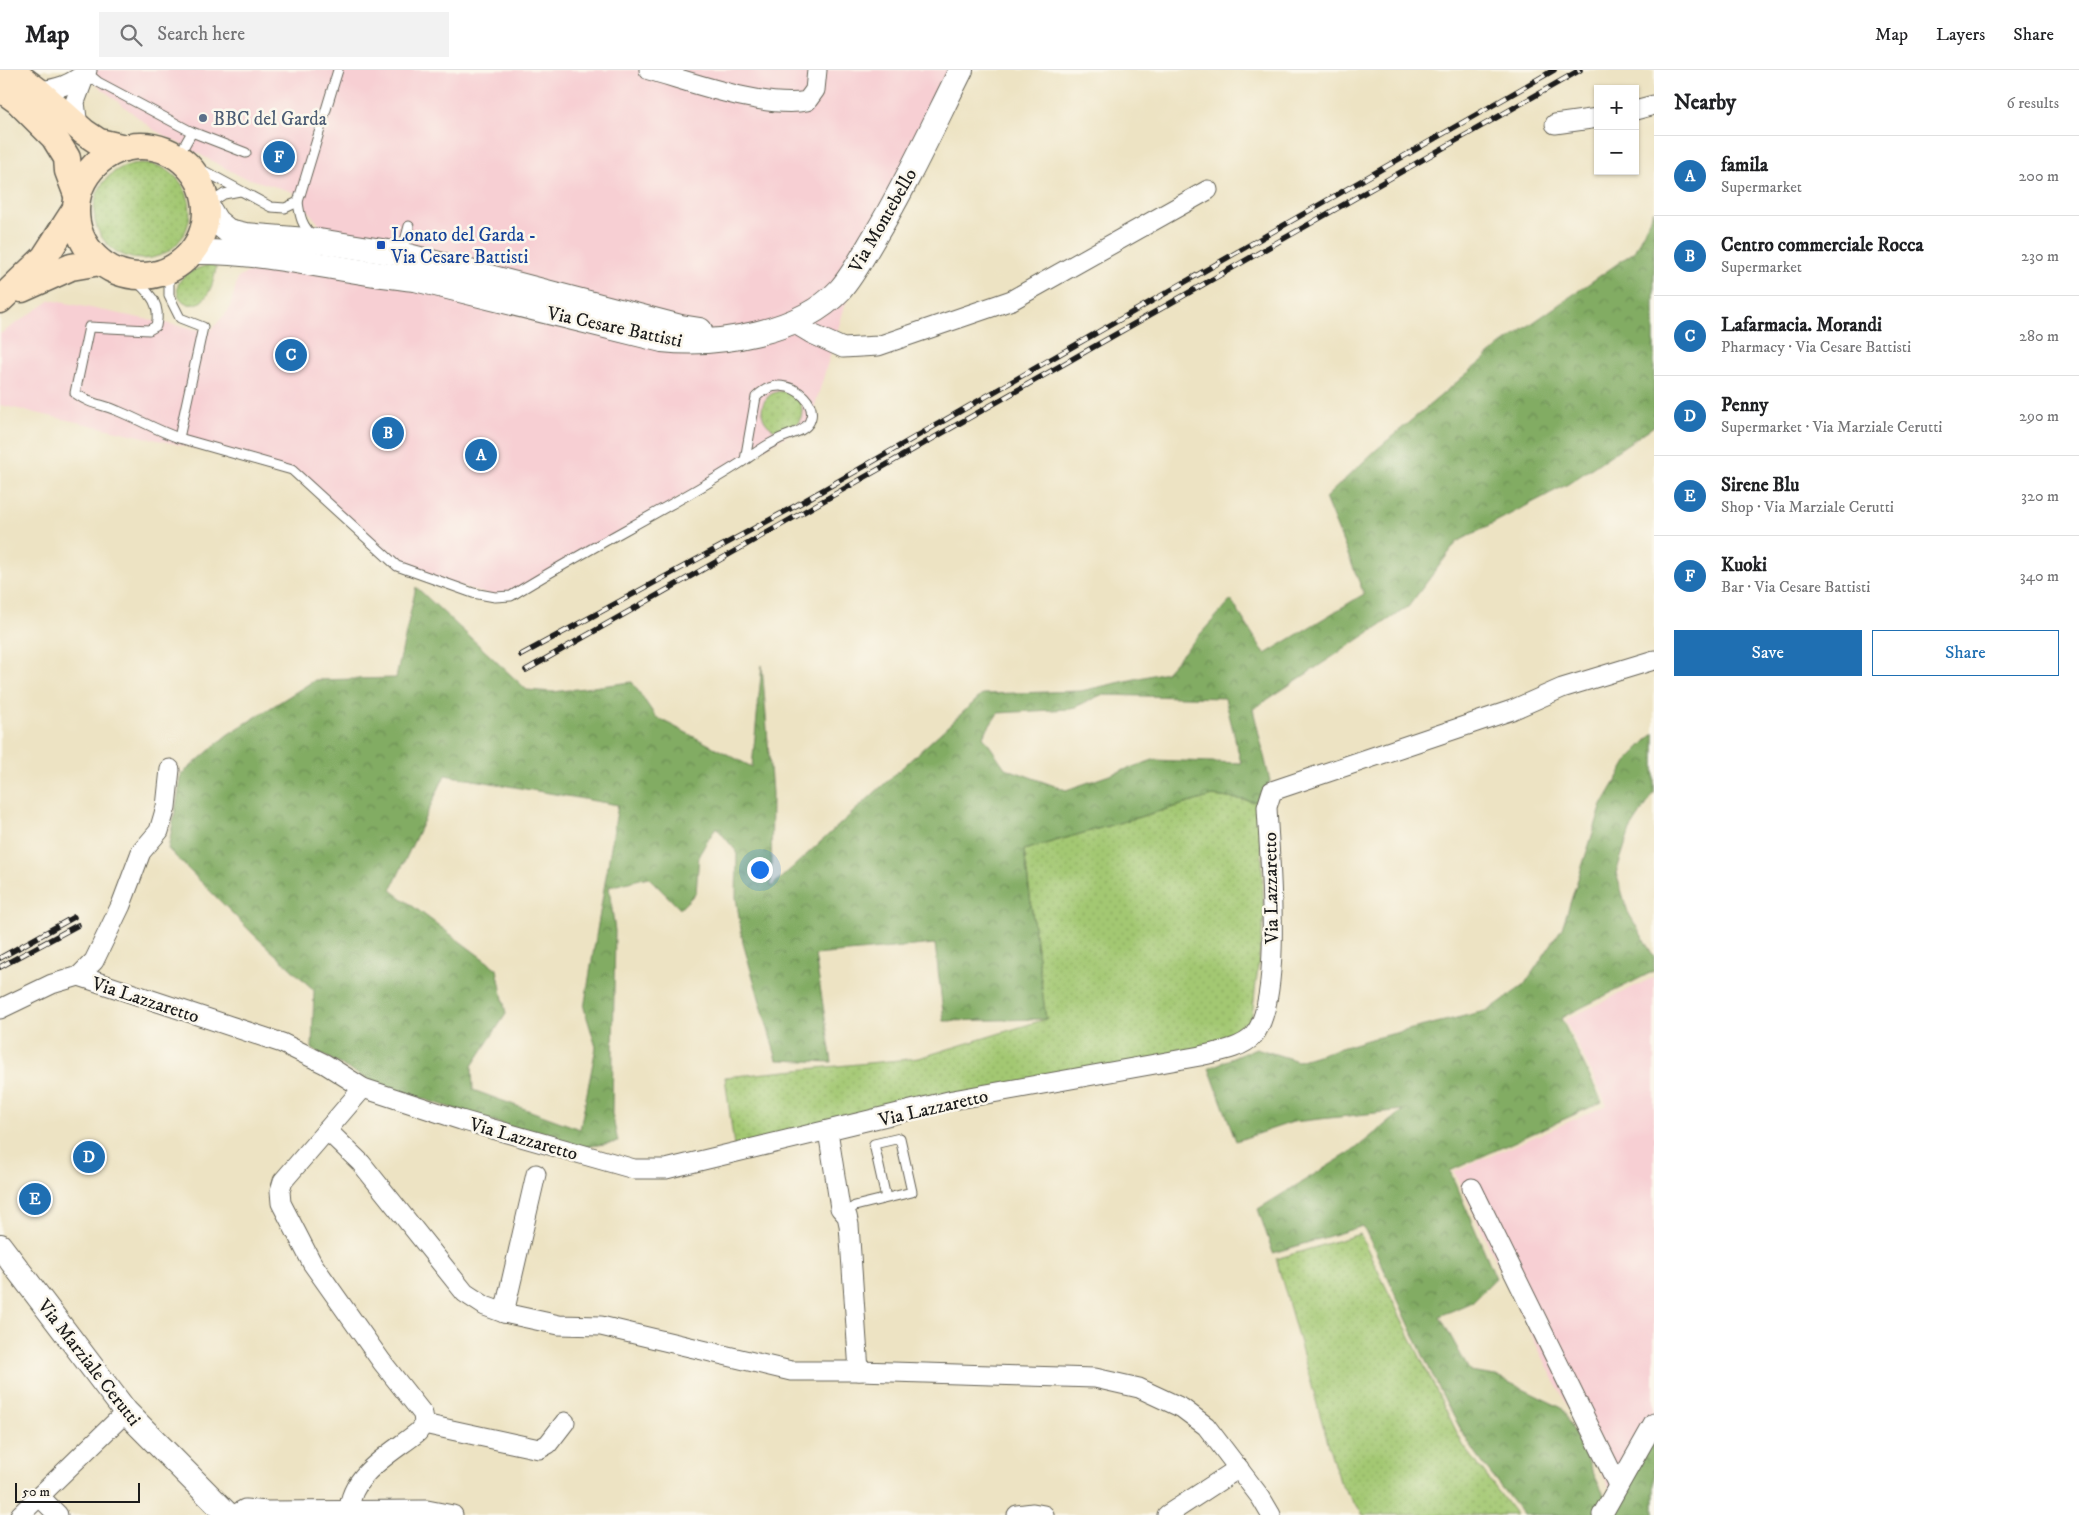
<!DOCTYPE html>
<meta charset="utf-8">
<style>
:root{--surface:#fff;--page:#f2f2f2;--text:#202124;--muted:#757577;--line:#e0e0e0;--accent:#1f6fb2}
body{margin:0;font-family:"IM FELL DW Pica",serif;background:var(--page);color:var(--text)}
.controls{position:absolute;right:15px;top:15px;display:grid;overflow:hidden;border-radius:0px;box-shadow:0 1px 4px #0004}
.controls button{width:45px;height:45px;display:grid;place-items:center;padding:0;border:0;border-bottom:1px solid var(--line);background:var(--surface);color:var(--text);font:25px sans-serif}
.scale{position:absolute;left:15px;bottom:12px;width:125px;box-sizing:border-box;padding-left:5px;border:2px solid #1c1c1c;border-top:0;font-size:14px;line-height:18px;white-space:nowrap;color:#1c1c1c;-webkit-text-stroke:4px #fbf7ec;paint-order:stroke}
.you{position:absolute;left:759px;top:799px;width:18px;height:18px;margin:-12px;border:4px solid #fff;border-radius:50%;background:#1a73e8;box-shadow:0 0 0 8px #1a73e833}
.badge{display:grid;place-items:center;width:32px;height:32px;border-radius:50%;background:var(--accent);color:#fff;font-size:16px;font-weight:700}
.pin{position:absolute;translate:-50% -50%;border:2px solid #fff;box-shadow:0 1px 5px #0006}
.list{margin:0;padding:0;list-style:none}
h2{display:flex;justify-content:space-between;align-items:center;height:65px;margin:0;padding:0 20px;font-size:21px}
h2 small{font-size:16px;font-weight:400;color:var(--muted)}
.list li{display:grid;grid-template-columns:32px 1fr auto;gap:15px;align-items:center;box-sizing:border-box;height:80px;padding:0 20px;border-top:1px solid var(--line)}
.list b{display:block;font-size:19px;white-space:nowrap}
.list p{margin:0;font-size:16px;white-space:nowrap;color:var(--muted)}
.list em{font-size:16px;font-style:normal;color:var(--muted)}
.actions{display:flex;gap:10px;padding:15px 20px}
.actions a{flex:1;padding:11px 0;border:1px solid var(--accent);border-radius:0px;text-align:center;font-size:18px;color:var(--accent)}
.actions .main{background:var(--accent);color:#fff}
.icon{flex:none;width:28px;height:28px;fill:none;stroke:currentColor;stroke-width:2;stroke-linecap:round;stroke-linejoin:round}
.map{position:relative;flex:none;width:1654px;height:1445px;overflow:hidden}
header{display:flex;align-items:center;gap:30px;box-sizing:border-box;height:70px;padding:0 25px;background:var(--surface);border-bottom:1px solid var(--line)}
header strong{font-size:24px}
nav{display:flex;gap:28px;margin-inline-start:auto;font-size:18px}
.search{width:350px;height:45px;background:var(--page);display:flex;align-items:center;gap:12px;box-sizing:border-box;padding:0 18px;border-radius:0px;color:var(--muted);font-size:19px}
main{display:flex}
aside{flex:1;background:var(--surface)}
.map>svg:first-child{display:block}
.built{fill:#f7cfd3}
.grass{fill:url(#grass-dots);stroke:#607247}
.forest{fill:url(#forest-crowns);stroke:#4f6440;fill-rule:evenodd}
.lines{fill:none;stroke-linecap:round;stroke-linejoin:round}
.service-casing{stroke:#656256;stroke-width:11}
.minor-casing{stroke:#656256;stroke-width:21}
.tertiary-casing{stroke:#656256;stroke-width:26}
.secondary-casing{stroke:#656256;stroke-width:29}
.service{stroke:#fff;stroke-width:9}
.minor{stroke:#fff;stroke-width:19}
.tertiary{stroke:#fff;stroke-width:24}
.secondary{stroke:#fde5c5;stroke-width:26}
.rail-casing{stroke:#1c1c1c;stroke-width:5.5}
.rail{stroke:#fbf7ec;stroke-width:4;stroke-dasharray:11;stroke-linecap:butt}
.service-dot{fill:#5c6f8a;stroke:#fbf7ec;stroke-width:2}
.transit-dot{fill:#1a4fb4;stroke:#fbf7ec;stroke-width:2}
.labels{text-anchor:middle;stroke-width:5;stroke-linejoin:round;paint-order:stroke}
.service-label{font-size:19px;fill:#4e5e75;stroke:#fbf7ec;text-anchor:start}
.street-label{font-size:19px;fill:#1c1c1c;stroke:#fbf7ec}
.transit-label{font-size:19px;fill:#164399;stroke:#fbf7ec;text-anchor:start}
</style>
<header>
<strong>Map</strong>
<div class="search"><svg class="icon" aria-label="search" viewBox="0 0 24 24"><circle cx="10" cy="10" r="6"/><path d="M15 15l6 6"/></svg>Search here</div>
<nav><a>Map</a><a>Layers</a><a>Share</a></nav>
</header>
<main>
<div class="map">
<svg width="1654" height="1445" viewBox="0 0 1654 1445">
<defs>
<pattern id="grass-dots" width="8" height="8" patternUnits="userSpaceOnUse" patternTransform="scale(1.25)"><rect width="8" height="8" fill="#a3c872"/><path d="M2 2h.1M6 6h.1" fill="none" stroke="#8cab62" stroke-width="1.8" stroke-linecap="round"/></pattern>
<pattern id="forest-crowns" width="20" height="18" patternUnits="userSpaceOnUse" patternTransform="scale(1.25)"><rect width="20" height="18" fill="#82ac64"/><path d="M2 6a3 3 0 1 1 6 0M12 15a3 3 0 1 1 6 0" fill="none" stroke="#6a8b52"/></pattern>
</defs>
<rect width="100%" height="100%" fill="#fbf7ec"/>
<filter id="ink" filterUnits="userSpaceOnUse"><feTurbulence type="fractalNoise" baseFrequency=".02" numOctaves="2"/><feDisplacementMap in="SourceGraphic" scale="10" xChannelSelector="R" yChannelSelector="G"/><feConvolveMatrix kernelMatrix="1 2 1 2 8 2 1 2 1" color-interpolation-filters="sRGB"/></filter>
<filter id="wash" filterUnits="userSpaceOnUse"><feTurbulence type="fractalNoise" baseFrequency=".0096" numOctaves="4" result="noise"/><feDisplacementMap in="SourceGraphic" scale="20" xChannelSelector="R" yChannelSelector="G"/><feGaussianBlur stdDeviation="1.12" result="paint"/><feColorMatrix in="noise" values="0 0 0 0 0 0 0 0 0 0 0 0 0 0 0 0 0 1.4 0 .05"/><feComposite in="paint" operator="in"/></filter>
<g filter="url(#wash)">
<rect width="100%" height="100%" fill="#ede3c3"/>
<g class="built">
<polygon points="78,0 961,0 857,196 810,352 511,526 495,527 397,496 292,400 0,335 0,264 51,230 209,262 229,240 238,208 322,158 293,122 240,106 154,60"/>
<polygon points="1654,907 1654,1355 1613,1425 1536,1274 1454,1102 1607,1035 1565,950"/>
</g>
<g class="grass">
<circle cx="142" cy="141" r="48"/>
<path d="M210 194 216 197C208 257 167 232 180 211 185 201 201 198 210 194Z"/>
<circle cx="782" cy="341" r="20"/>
<polygon points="1213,726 1260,732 1264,848 1251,954 1235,969 1200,986 734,1076 725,1007 919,988 1046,949 1024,780"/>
<polygon points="1360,1164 1463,1375 1516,1445 1363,1445 1339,1412 1276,1189"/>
</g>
<g class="forest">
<path d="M1654 140V356L1568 414 1457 472 1408 537 1253 639 1270 711 1260 732 1213 726 1024 780 1046 949 944 951 935 874 815 885 832 992 777 990 743 873 736 827 737 782 716 757 699 785 696 823 680 839 648 807 609 817 615 861 612 1044 618 1072 577 1078 376 1014 312 979 314 920 252 863 168 779 182 704 227 665 315 610 396 608 416 517 527 620 553 622 632 612 656 647 752 697 762 595 772 723 771 817 983 624 1081 621 1166 602 1231 530 1265 584 1364 524 1325 428 1376 380 1501 275 1634 182ZM1101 625 1225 628 1241 693 1153 690 1066 720 1005 698 983 666 998 643 1071 639ZM445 705 618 735 584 938 596 977 580 1059 473 1020 472 996 506 944 497 899 391 820Z"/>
<path d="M1654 663V723L1630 760 1616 803 1628 842 1654 887V901L1561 948 1602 1032 1450 1101 1496 1208 1472 1232 1440 1246 1470 1302 1496 1306 1562 1338 1606 1429 1596 1445H1523C1503 1419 1480 1393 1464 1365 1425 1298 1398 1225 1363 1156L1273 1183 1258 1139 1354 1080 1403 1040 1293 1052 1236 1071 1209 998 1256 978 1298 991 1367 970 1489 940 1524 915 1562 858 1602 735 1630 687Z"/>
<polygon points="1654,1365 1654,1445 1607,1445"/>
</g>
</g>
<g filter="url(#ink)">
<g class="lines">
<g class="service-casing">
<g id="service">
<polyline points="86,2 98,12 192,62 246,83"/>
<polyline points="192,62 183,78 184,90 271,137 285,138 298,132 338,0"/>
<path d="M298 132C300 147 302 156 313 166"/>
<polyline points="207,135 224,124 240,121"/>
<polyline points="402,182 409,156"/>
<path d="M169 200V226L180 248 203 257 179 368 292 400 397 496 473 523 495 527 511 526C569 490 630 458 689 424 708 413 727 402 745 390 761 379 775 369 794 363 838 348 789 293 756 327L745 390"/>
<path d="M131 206C147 222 162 231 156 256L149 260 89 257 75 323C93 336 100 333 118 341 140 350 156 360 179 368"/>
<polyline points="847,1145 849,1140 855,1136 912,1122 900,1068 874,1074 886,1128"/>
</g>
</g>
<g class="minor-casing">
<g id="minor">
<path d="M649 0C692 12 764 39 807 31L815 20 817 0"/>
<path d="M38 21C57 19 71 15 86 2"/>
<polyline points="1635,40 1654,35"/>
<polyline points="1555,54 1598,48"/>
<polyline points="78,57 75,32 87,0"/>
<polyline points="792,252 812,264 843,278 878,276 1012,230 1208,120"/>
<polyline points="79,906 94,891 121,835 141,782 159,761 166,737 170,699"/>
<path d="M0 939 52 914 79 906 282 973 325 994 363 1018 461 1050 634 1099H666L953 1030 1200 986C1216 982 1241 979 1253 966 1284 932 1269 785 1267 737L1272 721 1512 640 1562 618 1654 590"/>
<polyline points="327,1060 363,1018"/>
<polyline points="828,1061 840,1138 847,1146 849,1155 859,1301"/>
<polyline points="1472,1118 1618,1415"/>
<polyline points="504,1243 536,1104"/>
<polyline points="424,1354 539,1379 548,1374 565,1352"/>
<polyline points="39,1426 58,1445"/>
<path d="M349 1441C350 1404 392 1383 418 1362L424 1354 423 1344 382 1292 312 1193 281 1133 280 1121 283 1111 327 1060 361 1093 465 1223 485 1236 504 1243 559 1255 601 1256 791 1301H859L1095 1308 1139 1318 1182 1338 1206 1356 1261 1428 1271 1445"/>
<polyline points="20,1445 126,1342"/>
<polyline points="234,1445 245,1439 267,1441 427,1440 453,1445"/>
<polyline points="1017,1445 1033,1443 1044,1445"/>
<polyline points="1167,1445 1239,1398"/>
<polyline points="1602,1445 1654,1353"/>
</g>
</g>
<g class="tertiary-casing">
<g id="tertiary">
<polyline points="207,136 216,151 228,161 245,165 319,171 401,184 681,257 700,260"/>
<path d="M192 182C268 180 340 202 415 209L662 270C718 276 800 263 840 220 854 204 864 184 875 166 907 113 933 56 961 0"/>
<polyline points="0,1176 126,1342 228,1445"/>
</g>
</g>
<g class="secondary-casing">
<g id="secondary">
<polyline points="10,0 38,21 84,62 99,72 125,78"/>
<polyline points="0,18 18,31 54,67 67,88 68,101 77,125"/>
<circle cx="141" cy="141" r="65"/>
<polyline points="22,219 71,197 100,192"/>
<polyline points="0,230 44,188 75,140"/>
</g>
</g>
<use href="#service" class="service"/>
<use href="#minor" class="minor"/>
<use href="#tertiary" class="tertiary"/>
<use href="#secondary" class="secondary"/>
<g class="rail-casing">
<g id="rail">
<polyline points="521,585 797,435 1554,0"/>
<polyline points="526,600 1580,0"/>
<polyline points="0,888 74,847"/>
<polyline points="0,897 78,855"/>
</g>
</g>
<use href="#rail" class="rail"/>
</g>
</g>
<circle class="service-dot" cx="203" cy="48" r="5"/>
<rect class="transit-dot" x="376" y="170" width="10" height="10" rx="2.5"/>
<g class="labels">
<g class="service-label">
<text x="213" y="55">BBC del Garda</text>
</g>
<g class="street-label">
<text transform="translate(882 150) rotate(-60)" y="7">Via Montebello</text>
<text transform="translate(615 256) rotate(12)" y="7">Via Cesare Battisti</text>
<text transform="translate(1270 818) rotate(-91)" y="7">Via Lazzaretto</text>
<text transform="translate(146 929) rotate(18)" y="7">Via Lazzaretto</text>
<text transform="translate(933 1037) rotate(-13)" y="7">Via Lazzaretto</text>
<text transform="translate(524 1068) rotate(16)" y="7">Via Lazzaretto</text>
<text transform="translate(90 1292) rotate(52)" y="7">Via Marziale Cerutti</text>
</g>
<g class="transit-label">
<text x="391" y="171">Lonato del Garda -<tspan x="391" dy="22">Via Cesare Battisti</tspan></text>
</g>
</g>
</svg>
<div class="controls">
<button>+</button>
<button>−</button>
</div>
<div class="scale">50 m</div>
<div class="you"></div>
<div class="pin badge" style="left:481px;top:385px">A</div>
<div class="pin badge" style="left:388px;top:363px">B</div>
<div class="pin badge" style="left:291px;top:285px">C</div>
<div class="pin badge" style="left:89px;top:1087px">D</div>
<div class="pin badge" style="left:35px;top:1129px">E</div>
<div class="pin badge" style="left:279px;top:87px">F</div>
</div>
<aside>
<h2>Nearby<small>6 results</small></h2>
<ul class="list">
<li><span class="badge">A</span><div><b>famila</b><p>Supermarket</p></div><em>200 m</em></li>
<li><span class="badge">B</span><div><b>Centro commerciale Rocca</b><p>Supermarket</p></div><em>230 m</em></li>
<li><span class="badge">C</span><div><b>Lafarmacia. Morandi</b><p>Pharmacy · Via Cesare Battisti</p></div><em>280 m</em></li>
<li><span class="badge">D</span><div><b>Penny</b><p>Supermarket · Via Marziale Cerutti</p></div><em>290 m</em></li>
<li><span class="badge">E</span><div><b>Sirene Blu</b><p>Shop · Via Marziale Cerutti</p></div><em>320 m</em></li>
<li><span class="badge">F</span><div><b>Kuoki</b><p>Bar · Via Cesare Battisti</p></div><em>340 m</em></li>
</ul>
<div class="actions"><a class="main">Save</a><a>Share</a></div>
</aside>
</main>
